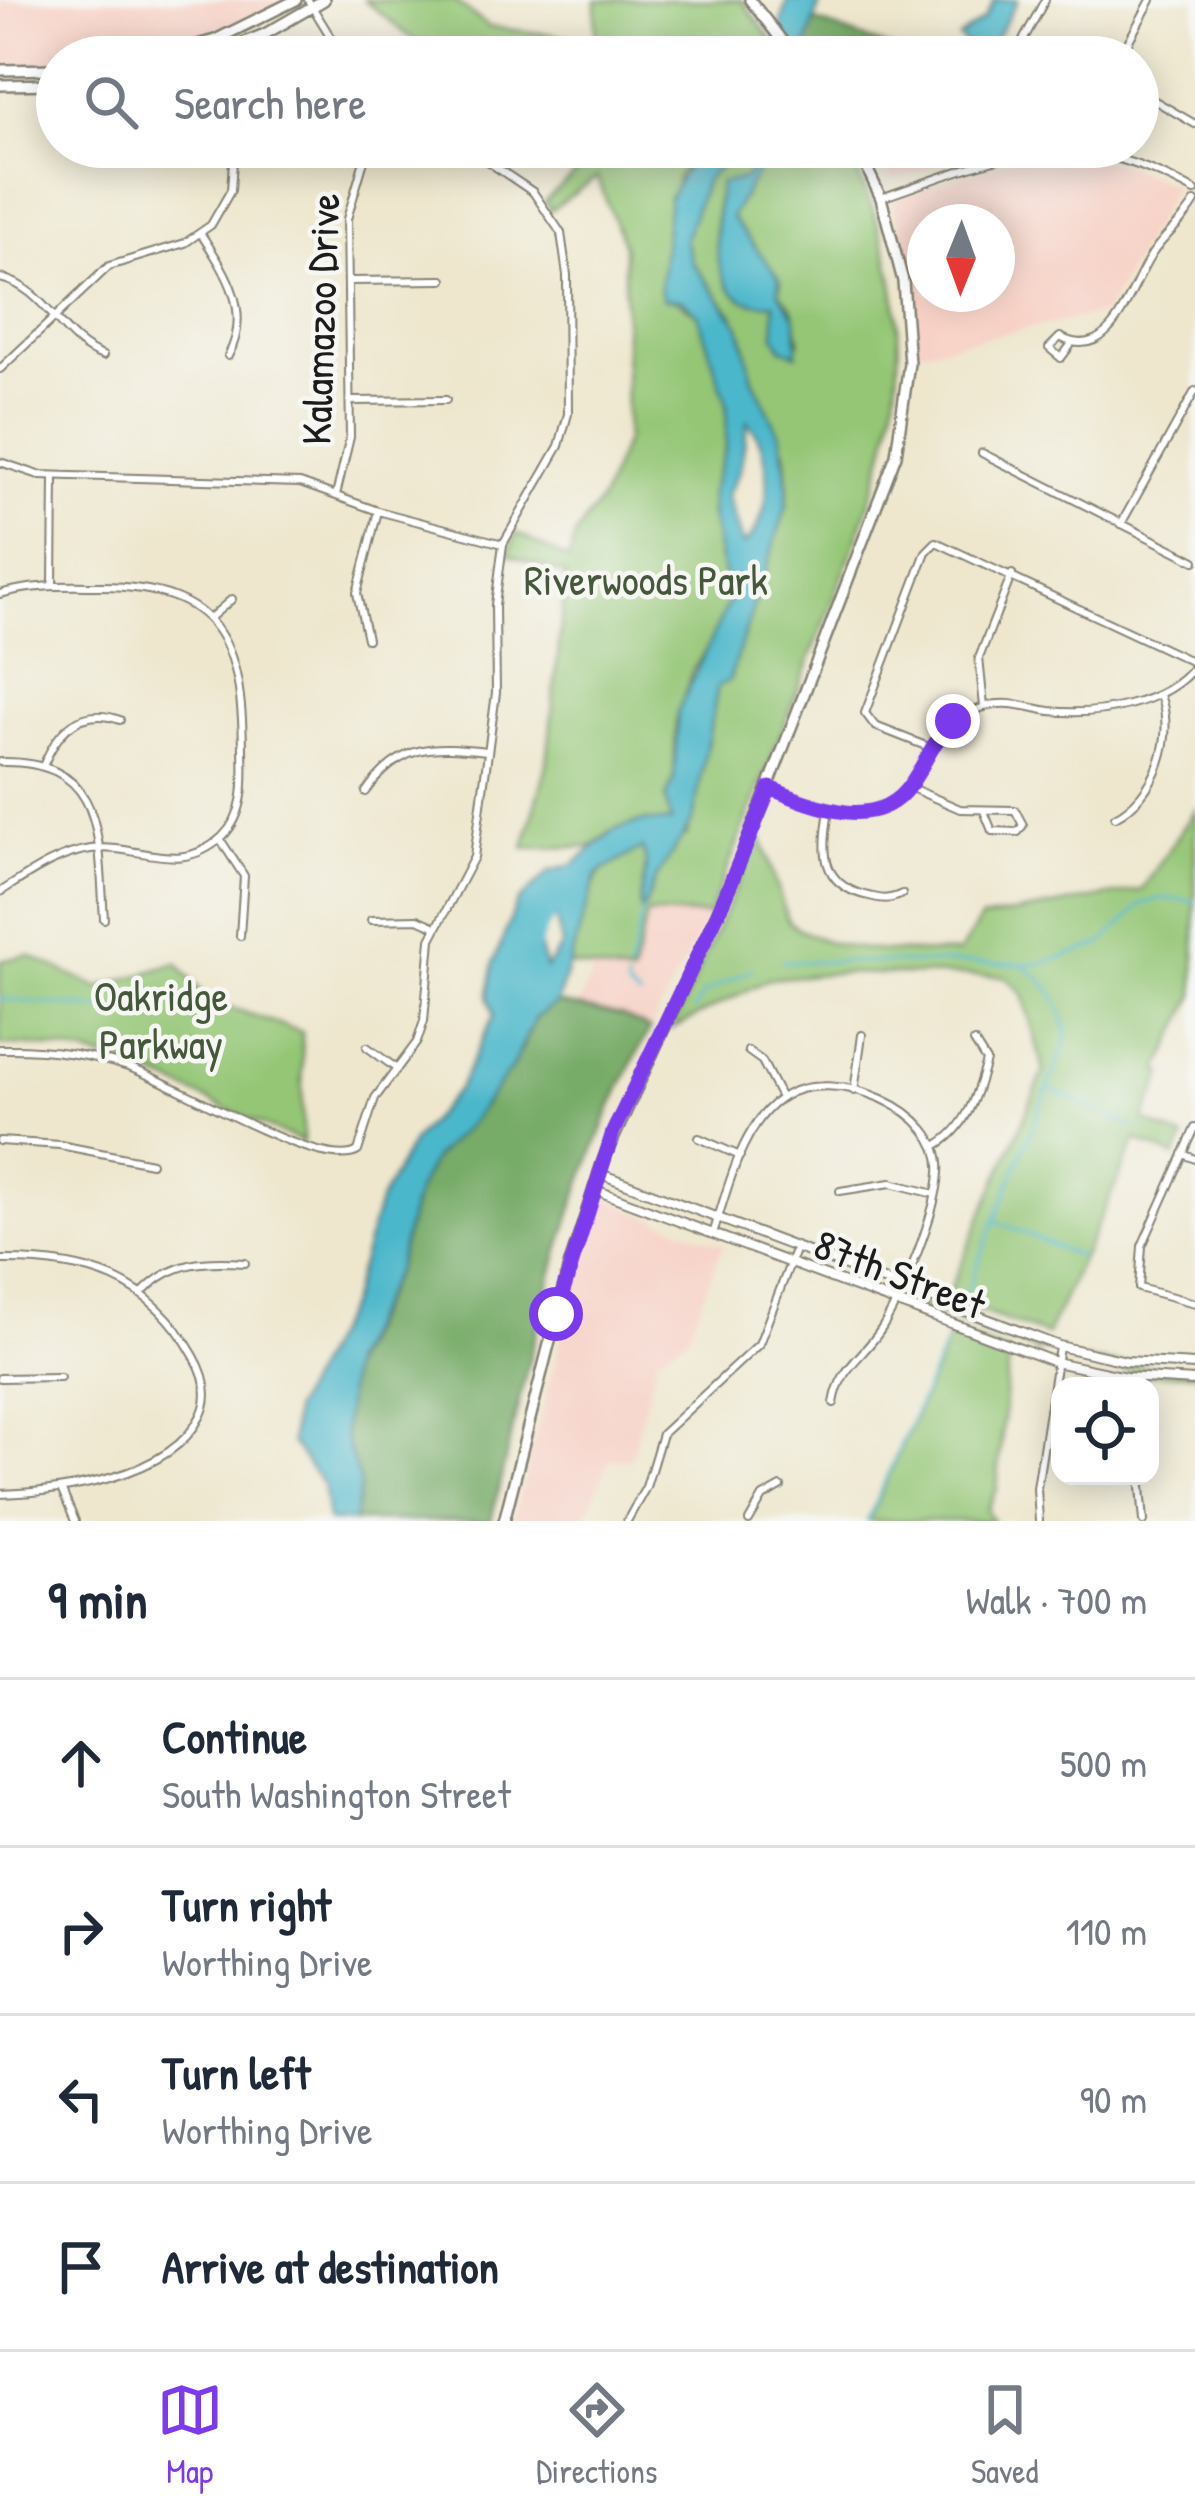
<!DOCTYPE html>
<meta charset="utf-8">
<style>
:root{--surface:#fff;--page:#f6f6f7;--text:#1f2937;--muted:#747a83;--line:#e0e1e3;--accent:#7c3aed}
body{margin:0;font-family:"Patrick Hand",sans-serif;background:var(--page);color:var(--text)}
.controls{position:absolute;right:36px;bottom:36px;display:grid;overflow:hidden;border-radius:24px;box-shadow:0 6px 30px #0003}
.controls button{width:108px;height:108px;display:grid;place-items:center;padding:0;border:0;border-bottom:3px solid var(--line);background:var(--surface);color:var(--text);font:60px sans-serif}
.compass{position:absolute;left:907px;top:204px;width:108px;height:108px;border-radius:50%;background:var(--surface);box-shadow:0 6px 30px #0003;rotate:181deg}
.stop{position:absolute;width:36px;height:36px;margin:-27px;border:9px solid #7c3aed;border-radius:50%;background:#fff}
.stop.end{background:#7c3aed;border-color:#fff;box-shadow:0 3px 12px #0008}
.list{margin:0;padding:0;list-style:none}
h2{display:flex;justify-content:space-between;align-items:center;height:156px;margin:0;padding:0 48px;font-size:51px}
h2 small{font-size:39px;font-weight:400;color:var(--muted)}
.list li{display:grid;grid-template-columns:78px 1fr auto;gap:36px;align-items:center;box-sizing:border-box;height:168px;padding:0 48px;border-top:3px solid var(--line)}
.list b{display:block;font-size:45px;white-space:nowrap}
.list p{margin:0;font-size:39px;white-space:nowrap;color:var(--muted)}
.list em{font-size:39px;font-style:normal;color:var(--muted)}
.icon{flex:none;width:66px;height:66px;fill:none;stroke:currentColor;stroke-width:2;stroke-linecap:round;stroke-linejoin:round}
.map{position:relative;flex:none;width:1195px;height:1521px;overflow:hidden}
.search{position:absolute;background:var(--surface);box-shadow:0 6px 30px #0003;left:36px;right:36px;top:36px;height:132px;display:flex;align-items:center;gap:30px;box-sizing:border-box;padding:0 42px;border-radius:66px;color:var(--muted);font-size:45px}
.sheet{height:828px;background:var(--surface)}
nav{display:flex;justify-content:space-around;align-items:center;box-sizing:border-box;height:168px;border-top:3px solid var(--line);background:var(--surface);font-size:33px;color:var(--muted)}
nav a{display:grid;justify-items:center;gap:6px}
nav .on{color:var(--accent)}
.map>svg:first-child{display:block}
.built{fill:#f7d1c6;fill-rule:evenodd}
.green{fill:#94c676;stroke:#587149;stroke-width:3}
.forest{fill:#77ab67;stroke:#4a6442;stroke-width:3}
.water{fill:#4cb7ca;stroke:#346a73;stroke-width:3;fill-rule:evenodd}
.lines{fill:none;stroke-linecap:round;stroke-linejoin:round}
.stream{stroke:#4cb7ca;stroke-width:3}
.river{stroke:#4cb7ca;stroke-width:14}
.minor-casing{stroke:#858275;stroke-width:10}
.tertiary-casing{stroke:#858275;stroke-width:12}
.secondary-casing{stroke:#858275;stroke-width:14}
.minor{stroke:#fff;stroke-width:6}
.tertiary{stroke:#fff;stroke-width:8}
.secondary{stroke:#fff;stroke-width:9}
.route{stroke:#7c3aed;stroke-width:15}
.labels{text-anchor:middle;stroke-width:9;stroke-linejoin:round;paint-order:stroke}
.street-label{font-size:42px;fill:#1c1c1c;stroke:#f6f6f2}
.park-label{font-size:42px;fill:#46583c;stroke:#f6f6f2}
</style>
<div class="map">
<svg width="1195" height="1521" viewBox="0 0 1195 1521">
<rect width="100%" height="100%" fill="#f6f6f2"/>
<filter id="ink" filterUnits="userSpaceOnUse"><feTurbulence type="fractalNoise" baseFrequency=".00833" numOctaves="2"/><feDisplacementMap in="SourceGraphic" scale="24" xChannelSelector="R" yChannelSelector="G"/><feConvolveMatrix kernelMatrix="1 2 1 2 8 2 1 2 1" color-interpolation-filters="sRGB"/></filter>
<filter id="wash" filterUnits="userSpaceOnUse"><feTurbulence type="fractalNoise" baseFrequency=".004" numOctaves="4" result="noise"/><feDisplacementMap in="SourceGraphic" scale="48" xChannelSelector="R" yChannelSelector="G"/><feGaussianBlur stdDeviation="2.7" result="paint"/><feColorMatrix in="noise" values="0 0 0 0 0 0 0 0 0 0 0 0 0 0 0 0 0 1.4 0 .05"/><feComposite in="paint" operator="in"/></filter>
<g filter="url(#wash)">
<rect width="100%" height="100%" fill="#eee7ce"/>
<g class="built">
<polygon points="0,0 288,0 210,37 140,56 57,57 57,64 0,65"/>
<polygon points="875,147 987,147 893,180"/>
<path d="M1021 157 1087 158 1129 166 1175 186 1105 313 917 351 912 270 891 199ZM925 222H997V294H925Z"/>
<polygon points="646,914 709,915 650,1029 622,1016 578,1007 594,968 632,975"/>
<polygon points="608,1200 723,1245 687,1337 657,1358 631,1459 610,1459 583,1521 513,1521 580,1267 600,1202"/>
</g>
<g class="green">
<polygon points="364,0 453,0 489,27 596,40 596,0 742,0 775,45 773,57 504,57 487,46 432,55"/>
<polygon points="567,147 698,147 677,176 660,288 698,315 727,404 726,447 711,492 711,514 729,601 716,636 692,671 676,721 674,779 666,798 671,823 643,821 615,829 590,847 524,848 547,764 566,575 508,554 516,533 569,560 575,536 602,498 626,438 624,245 597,177 551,210 545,201 587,163"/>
<path d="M740 147H759L757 162 744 179 720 183C713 222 709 271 743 300L774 303 800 344 793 308 779 292 781 281 733 223 731 214 772 147H845C944 338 889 459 816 644 781 734 745 825 709 915L647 914 632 976 565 964C609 871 568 867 687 836L718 685 729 680 787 505 788 485 786 453 753 379 743 337 733 315 692 262 685 239 705 181Z"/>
<path d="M1195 810V995L1159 1070 1164 1073 1144 1120 1184 1139 1175 1157 1136 1140 1047 1335 946 1299 1044 1071 1023 994 1004 976 834 973 769 979 672 1029 760 833 788 921C832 957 906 951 959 953L981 919 1142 890Z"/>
<path d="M29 955 98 988 177 963 208 1000 302 1032 303 1142C195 1101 122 1043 0 1045V961Z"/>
<polygon points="913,1300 1016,1337 1042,1353 923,1309"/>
<polygon points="952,1332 1009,1353 997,1489 987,1510 993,1521 868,1521"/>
<polygon points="1078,1360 1195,1370 1195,1373 1146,1375 1070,1361"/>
</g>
<g class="forest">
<polygon points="812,20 893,49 888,57 813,57 806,48"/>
<path d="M557 1003 622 1016 650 1029C566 1180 530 1354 491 1521H354L360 1484 344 1435V1379L396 1270 416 1193 433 1159 468 1125 523 1047 535 1017Z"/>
</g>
<g class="water">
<polygon points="787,0 821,0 803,57 773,57"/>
<polygon points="995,0 1018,0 992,46 986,52 970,49 959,38 984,19"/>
<path d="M698 147H740L705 181 685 240 692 262 740 326 753 379 781 437 788 485 787 505 729 681 718 686 693 820 654 882 642 914C635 894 653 871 642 848L597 874 557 1003 535 1018 511 1069 468 1125 433 1159 416 1193 396 1270 349 1364 344 1435 360 1484 354 1521H328L323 1484 291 1443 293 1409 349 1304 379 1202 412 1142 459 1088 494 1015 488 996 494 961 517 903 550 871 573 865 614 830 643 821 671 822 666 798 674 779 678 710 729 601 711 514V492L726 447 727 404 698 315 683 300 663 299 660 288 669 197ZM748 422C774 452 775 518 743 545L727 495 740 470ZM555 915 562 945 546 968 536 937 544 920Z"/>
<path d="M758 147H772L731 217 779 277V293L796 317 797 354 782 349 775 335 774 303C706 313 714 225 720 183L744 179 757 162 753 153Z"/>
</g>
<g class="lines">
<g class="stream">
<polyline points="783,961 1040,964 1100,945 1142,904 1163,898 1195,901"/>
<polyline points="629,973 643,910"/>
<polyline points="627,981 627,989 640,998"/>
<polyline points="0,999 114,1010 159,996 175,1001"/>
<polyline points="694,1010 704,993 753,969"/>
<polyline points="1052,1090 1133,1127"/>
<polyline points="996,1221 1080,1257"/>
<path d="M967 1291 1067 1040C1065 1004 1051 984 1022 964"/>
<polyline points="867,1521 945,1345"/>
</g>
<polyline class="river" points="532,950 540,927 559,902"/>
</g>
</g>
<g filter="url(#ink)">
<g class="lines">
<g class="minor-casing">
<g id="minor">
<polyline points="308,0 343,57"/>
<polyline points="215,40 221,57"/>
<polyline points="1014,57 1045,0"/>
<polyline points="1120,57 1151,0"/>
<polyline points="1138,91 1195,124"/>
<polyline points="79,155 110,147"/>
<path d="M881 198C1009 154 1064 121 1195 191"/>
<path d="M201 234C225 271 253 311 228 356"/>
<path d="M0 278C45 287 61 342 103 356"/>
<polyline points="348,281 443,280"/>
<path d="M1070 346 1061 358 1049 348 1060 337C1112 365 1129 289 1152 254 1165 234 1183 223 1195 202"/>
<polyline points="0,369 109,266 185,243 211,225 231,190 234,147"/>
<polyline points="351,401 446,400"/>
<polyline points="982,453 1195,561"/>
<polyline points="0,462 39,475 300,483 378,511 503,544"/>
<polyline points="336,495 350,437 347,219 368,147"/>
<polyline points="1121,524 1195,391"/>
<polyline points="53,585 54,476"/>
<path d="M0 594C33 584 67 586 101 586 220 587 242 642 243 750 244 781 246 814 222 837 179 877 139 843 91 849 56 854 29 874 0 892"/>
<polyline points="210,618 232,599"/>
<polyline points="367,639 357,593 378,511"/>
<polyline points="984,707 979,658 1012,574"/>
<polyline points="931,748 875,726 865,713 926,552 936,542 1195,663"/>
<path d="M0 762C107 760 98 837 104 919"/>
<path d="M44 764C58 730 81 706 120 720"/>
<polyline points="909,787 960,809 1015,810 1023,825 1018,832 992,831 984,811"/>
<path d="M770 788C804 802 838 820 876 810 927 796 920 726 987 706 1009 700 1029 708 1050 711 1096 716 1166 705 1195 666"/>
<path d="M366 792C400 743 432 745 487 751"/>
<path d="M829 811C822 850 820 884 865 895 880 899 888 901 902 894"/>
<path d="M1115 817C1156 796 1176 736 1160 695"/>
<polyline points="220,839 244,876 240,936"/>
<polyline points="371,920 418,919 436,927"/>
<polyline points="367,1047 397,1069"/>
<path d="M0 1049C44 1048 86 1053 128 1067 172 1081 323 1174 358 1151L375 1098 417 1042 424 1021 431 939 474 857 496 693 495 605 503 544 559 446 568 414 567 275 561 233 533 192 466 147"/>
<polyline points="748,1051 762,1061 781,1098"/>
<polyline points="854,1091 862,1035"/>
<polyline points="1195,1128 1142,1246 1139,1288 1195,1303"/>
<polyline points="699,1138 740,1156"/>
<polyline points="0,1141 60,1145 151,1163"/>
<path d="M935 1146C967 1130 977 1093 986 1061L974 1042"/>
<polyline points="1183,1154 1195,1159"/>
<polyline points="840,1191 891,1183 935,1194"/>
<path d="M713 1234C728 1189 741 1124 783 1097 831 1065 945 1108 939 1173 936 1214 903 1294 882 1328 864 1357 840 1366 834 1403"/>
<path d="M0 1260C86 1259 150 1277 194 1356 205 1375 211 1397 200 1417 170 1478 59 1492 0 1494"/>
<path d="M144 1291C173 1261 206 1260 245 1263"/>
<polyline points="0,1378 60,1377"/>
<polyline points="1140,1476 1144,1521"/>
<polyline points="62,1491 75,1521"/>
<polyline points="627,1521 646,1487 662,1434 759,1344 796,1248"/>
<polyline points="749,1521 763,1497 781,1487"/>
<polyline points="1039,1521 1037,1488 1059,1347"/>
</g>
</g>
<g class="tertiary-casing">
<g id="tertiary">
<polyline points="598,1173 1059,1346 1126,1361 1195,1365"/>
<polyline points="593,1189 1055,1362 1126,1377 1195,1381"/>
</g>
</g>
<g class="secondary-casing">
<g id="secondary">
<polyline points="750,0 795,57"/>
<polyline points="155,57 215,40 296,0"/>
<polyline points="208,57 265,34 324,0"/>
<polyline points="0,70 57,69"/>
<polyline points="0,85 57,84"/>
<polyline points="504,1521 568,1270 603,1161 732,881 896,455 909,363 903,281 881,198 857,147"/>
</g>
</g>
<use href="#minor" class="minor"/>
<use href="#tertiary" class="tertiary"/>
<use href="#secondary" class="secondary"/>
</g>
</g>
<g class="lines" filter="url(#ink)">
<path class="route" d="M556 1314 613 1132 718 913 770 788C813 806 876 834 910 785 926 763 933 740 953 721"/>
</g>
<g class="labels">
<g class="street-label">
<text transform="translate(320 319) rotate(-88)" y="15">Kalamazoo Drive</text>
<text transform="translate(900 1274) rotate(21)" y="15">87th Street</text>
</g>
<g class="park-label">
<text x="646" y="595">Riverwoods Park</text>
<text x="161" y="1011">Oakridge<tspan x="161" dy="48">Parkway</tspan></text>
</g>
</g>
</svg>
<div class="controls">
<button><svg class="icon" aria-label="locate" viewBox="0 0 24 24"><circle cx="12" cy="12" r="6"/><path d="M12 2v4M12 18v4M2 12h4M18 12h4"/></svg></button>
</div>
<svg class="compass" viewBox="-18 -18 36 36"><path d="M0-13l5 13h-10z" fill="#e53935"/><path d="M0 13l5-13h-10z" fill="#747a83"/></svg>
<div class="stop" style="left:556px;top:1314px"></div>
<div class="stop end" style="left:953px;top:721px"></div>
<div class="search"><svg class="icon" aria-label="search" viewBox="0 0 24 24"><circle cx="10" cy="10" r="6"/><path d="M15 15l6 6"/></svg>Search here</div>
</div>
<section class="sheet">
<h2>9 min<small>Walk · 700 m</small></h2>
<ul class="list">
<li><svg class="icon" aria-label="ahead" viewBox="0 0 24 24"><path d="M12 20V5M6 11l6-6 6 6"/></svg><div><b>Continue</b><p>South Washington Street</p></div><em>500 m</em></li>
<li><svg class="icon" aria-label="right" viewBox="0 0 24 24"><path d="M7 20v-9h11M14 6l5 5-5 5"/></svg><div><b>Turn right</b><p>Worthing Drive</p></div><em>110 m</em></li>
<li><svg class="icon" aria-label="left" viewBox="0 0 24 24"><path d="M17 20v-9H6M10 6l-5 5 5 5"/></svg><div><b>Turn left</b><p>Worthing Drive</p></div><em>90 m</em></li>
<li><svg class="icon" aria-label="arrive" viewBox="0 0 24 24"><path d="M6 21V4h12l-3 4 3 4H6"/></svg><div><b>Arrive at destination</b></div></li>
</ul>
</section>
<nav>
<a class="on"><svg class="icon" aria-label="map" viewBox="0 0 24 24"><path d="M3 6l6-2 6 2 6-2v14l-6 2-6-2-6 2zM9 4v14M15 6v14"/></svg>Map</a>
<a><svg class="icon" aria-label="directions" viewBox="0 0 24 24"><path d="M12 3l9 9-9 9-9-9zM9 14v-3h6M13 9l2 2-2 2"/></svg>Directions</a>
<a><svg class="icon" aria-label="saved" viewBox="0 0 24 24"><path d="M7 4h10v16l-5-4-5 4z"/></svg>Saved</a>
</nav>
